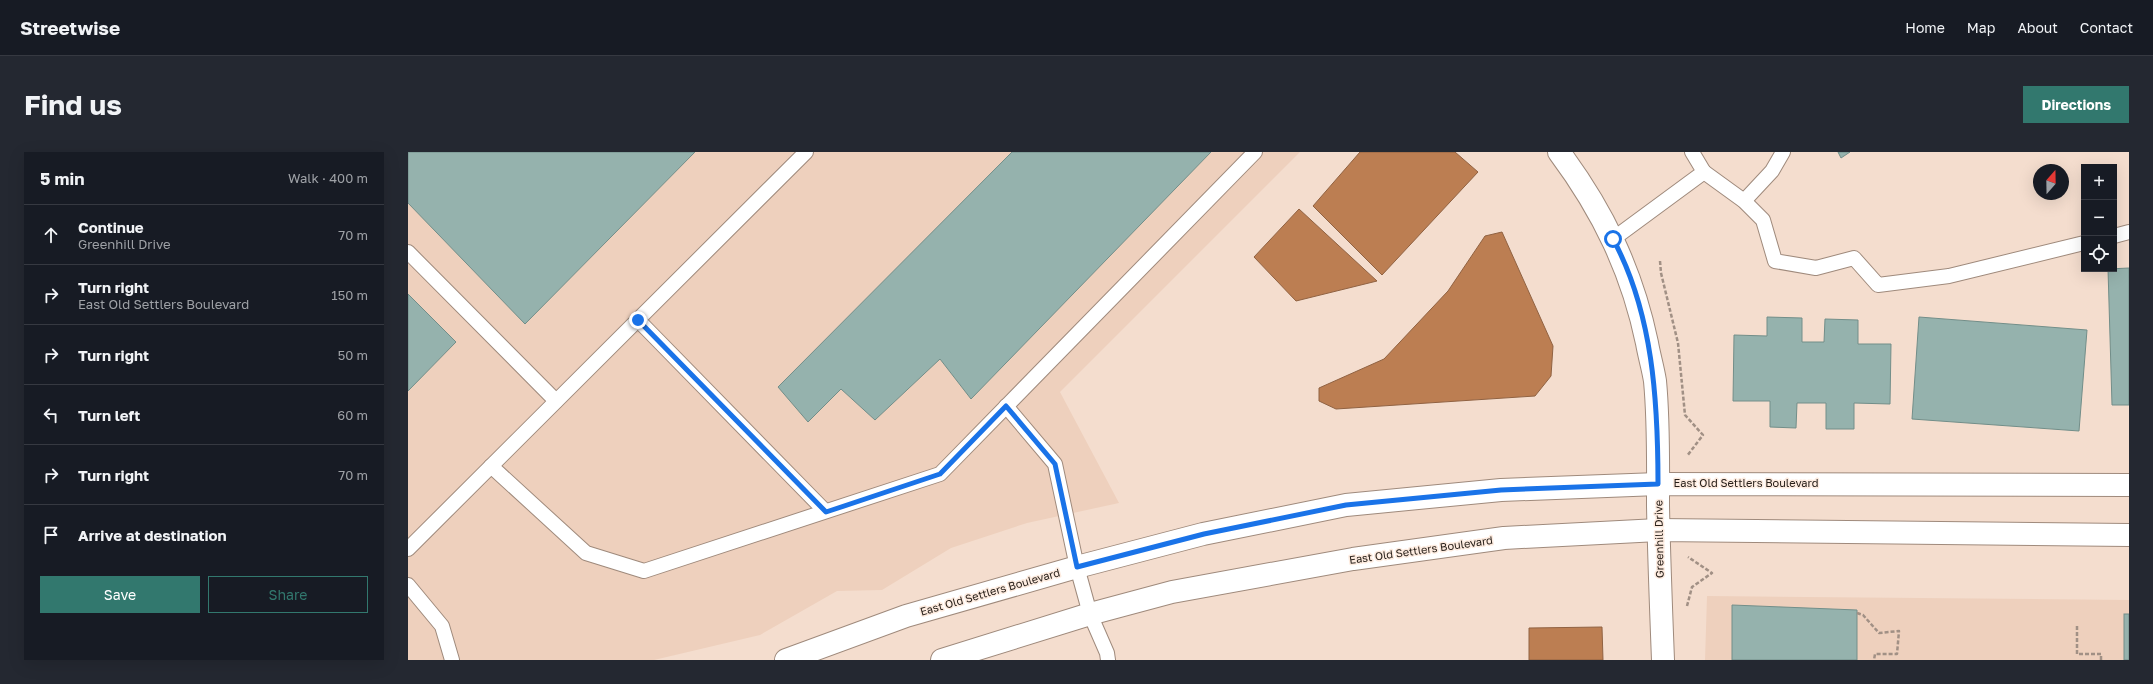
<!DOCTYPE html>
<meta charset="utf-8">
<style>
:root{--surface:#171b24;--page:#242831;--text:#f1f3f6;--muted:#9ea1a6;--line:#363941;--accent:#32786e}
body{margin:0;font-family:"Golos Text",sans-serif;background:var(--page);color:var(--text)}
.controls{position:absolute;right:12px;top:12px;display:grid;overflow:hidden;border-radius:0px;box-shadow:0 4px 16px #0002}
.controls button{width:36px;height:36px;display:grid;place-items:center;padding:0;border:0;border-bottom:1px solid var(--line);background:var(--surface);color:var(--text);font:20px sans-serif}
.compass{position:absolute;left:1625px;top:12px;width:36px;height:36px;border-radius:50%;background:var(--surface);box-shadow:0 4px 16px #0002;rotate:20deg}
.stop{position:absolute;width:12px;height:12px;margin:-9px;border:3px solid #1a73e8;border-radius:50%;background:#fff}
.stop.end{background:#1a73e8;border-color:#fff;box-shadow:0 1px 4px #0008}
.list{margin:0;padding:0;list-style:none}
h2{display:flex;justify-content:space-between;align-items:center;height:52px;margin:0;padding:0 16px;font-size:17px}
h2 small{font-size:13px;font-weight:400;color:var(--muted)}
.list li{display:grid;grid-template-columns:26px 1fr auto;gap:12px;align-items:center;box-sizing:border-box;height:60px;padding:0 16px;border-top:1px solid var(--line)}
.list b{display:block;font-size:15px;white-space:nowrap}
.list p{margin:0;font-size:13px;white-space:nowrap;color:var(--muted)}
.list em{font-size:13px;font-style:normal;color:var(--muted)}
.actions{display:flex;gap:8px;padding:12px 16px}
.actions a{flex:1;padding:9px 0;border:1px solid var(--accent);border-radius:0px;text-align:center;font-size:14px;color:var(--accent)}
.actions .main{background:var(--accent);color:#fff}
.icon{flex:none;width:22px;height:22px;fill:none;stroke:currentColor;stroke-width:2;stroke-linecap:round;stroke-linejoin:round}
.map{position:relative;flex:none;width:1721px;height:508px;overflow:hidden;border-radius:0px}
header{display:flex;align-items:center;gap:24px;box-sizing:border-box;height:56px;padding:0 20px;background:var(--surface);border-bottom:1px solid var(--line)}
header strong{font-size:19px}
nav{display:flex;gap:22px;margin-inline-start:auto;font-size:14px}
.intro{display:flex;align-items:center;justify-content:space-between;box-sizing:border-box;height:96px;padding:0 24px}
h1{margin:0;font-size:28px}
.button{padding:10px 18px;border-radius:0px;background:var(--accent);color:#fff;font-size:14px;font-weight:700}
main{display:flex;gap:24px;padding:0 24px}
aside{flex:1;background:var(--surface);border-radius:0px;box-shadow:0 4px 16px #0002}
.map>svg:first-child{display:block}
.built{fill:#eed0bd}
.water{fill:#bc7e52;stroke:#906242}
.building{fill:#95b2ad;stroke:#728e89}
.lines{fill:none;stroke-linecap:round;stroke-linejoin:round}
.service-casing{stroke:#9f8a7c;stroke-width:16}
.tertiary-casing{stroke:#9f8a7c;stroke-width:24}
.secondary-casing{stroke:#9f8a7c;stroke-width:24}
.path{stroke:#a19085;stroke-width:2.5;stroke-dasharray:4 2;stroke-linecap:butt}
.service{stroke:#fff;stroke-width:14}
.tertiary{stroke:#fff;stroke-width:22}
.secondary{stroke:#fff;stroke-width:22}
.route{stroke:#1a73e8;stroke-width:5}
.labels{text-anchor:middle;stroke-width:3;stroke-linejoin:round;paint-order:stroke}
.street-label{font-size:11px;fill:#29211b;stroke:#fdebdf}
</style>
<header>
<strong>Streetwise</strong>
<nav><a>Home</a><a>Map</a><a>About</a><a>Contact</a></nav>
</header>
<div class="intro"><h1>Find us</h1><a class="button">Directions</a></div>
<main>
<aside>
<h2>5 min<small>Walk · 400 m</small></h2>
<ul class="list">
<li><svg class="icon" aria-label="ahead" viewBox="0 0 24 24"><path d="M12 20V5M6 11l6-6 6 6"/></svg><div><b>Continue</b><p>Greenhill Drive</p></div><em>70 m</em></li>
<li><svg class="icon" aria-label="right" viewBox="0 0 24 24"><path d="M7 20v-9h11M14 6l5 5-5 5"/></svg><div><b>Turn right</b><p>East Old Settlers Boulevard</p></div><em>150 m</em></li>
<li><svg class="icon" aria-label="right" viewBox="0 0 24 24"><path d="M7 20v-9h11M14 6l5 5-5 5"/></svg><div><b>Turn right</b></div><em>50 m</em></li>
<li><svg class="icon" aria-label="left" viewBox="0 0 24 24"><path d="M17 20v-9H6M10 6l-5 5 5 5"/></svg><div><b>Turn left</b></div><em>60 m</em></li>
<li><svg class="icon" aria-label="right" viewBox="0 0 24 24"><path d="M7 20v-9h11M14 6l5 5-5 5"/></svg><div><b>Turn right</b></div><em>70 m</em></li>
<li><svg class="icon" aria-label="arrive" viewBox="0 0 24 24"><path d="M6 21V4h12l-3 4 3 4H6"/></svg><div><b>Arrive at destination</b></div></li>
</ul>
<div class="actions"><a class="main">Save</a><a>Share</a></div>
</aside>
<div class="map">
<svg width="1721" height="508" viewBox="0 0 1721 508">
<rect width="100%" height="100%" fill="#f4ddce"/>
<g class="built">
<polygon points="0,0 892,0 652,240 711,351 619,371 543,396 474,438 429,439 352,483 246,508 0,508"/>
<polygon points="1299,444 1721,448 1721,508 1297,508"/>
</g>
<g class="water">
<polygon points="952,0 1047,0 1070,20 974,123 905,54"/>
<polygon points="891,57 969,129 888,149 846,105"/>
<polygon points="1094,80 1145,194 1143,224 1127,244 928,257 911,249 911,236 976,207 1040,139 1077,84"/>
<polygon points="1194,475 1195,508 1121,508 1121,476"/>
</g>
<g class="building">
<polygon points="0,0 287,0 117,172 0,51"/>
<polygon points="604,0 803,0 563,247 532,207 467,268 433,237 400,270 370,235"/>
<polygon points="1430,0 1442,0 1433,6"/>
<polygon points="1721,116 1721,253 1704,253 1700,117"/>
<polygon points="0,142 48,190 0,239"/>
<polygon points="1359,165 1394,166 1394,190 1416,190 1417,167 1450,168 1450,192 1483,192 1482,252 1446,251 1446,277 1418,277 1418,251 1389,251 1388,276 1362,275 1362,249 1325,249 1326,183 1359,184"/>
<polygon points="1511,165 1679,178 1671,279 1504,267"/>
<polygon points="1324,453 1449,458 1449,508 1324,508"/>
<rect x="1716" y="462" width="5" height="46"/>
</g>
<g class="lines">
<g class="service-casing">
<g id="service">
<polyline points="1296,20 1336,49 1355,68 1367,109 1408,116 1446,106 1470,133 1541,124 1676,91"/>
<polyline points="1336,49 1364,19 1375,0"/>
<polyline points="1706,84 1721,80"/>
<polyline points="1205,87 1296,20 1284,0"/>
<polyline points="0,100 148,249"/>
<polyline points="230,168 417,359"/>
<polyline points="598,254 647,312 669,415 682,462 699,501 700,508"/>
<polyline points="83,314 178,401 236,419 532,322 847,0"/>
<polyline points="0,397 398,0"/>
<polyline points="0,433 34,474 44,508"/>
</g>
</g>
<g class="tertiary-casing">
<path id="tertiary" d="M1151 0C1195 59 1224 119 1239 191 1241 203 1245 216 1247 229 1251 271 1250 312 1250 354 1251 405 1253 457 1255 508"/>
</g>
<g class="secondary-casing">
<g id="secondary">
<polyline points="378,508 498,464 669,415 795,382 938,353 1093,338 1250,332 1721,333"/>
<polyline points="534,508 682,462 764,440 945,407 1096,386 1250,378 1721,383"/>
</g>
</g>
<g class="path">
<polyline points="1252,109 1253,121 1270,191 1277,263 1295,283 1279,304"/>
<polyline points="1279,454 1284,435 1304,421 1280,405"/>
<polyline points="1449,461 1455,463 1471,481 1491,479 1489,502 1467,502 1466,508"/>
<polyline points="1669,474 1669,502 1693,502 1693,508"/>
</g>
<use href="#service" class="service"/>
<use href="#tertiary" class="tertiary"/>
<use href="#secondary" class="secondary"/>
</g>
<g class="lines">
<path class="route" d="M230 168 418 360 532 322 598 254 647 312 669 415 796 382 938 353 1093 338 1250 332C1250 249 1245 161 1205 87"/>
</g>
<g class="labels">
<g class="street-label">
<text x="1338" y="335">East Old Settlers Boulevard</text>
<text transform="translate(1251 387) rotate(-91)" y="4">Greenhill Drive</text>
<text transform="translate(1013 398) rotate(-8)" y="4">East Old Settlers Boulevard</text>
<text transform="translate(582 440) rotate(-16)" y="4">East Old Settlers Boulevard</text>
</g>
</g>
</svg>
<div class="controls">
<button>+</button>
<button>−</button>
<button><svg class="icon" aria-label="locate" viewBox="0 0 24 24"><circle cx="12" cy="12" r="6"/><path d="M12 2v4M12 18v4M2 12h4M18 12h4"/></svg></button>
</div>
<svg class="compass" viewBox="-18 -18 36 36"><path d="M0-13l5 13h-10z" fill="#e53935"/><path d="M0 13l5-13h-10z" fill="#9ea1a6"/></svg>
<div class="stop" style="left:1205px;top:87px"></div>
<div class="stop end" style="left:230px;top:168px"></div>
</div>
</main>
